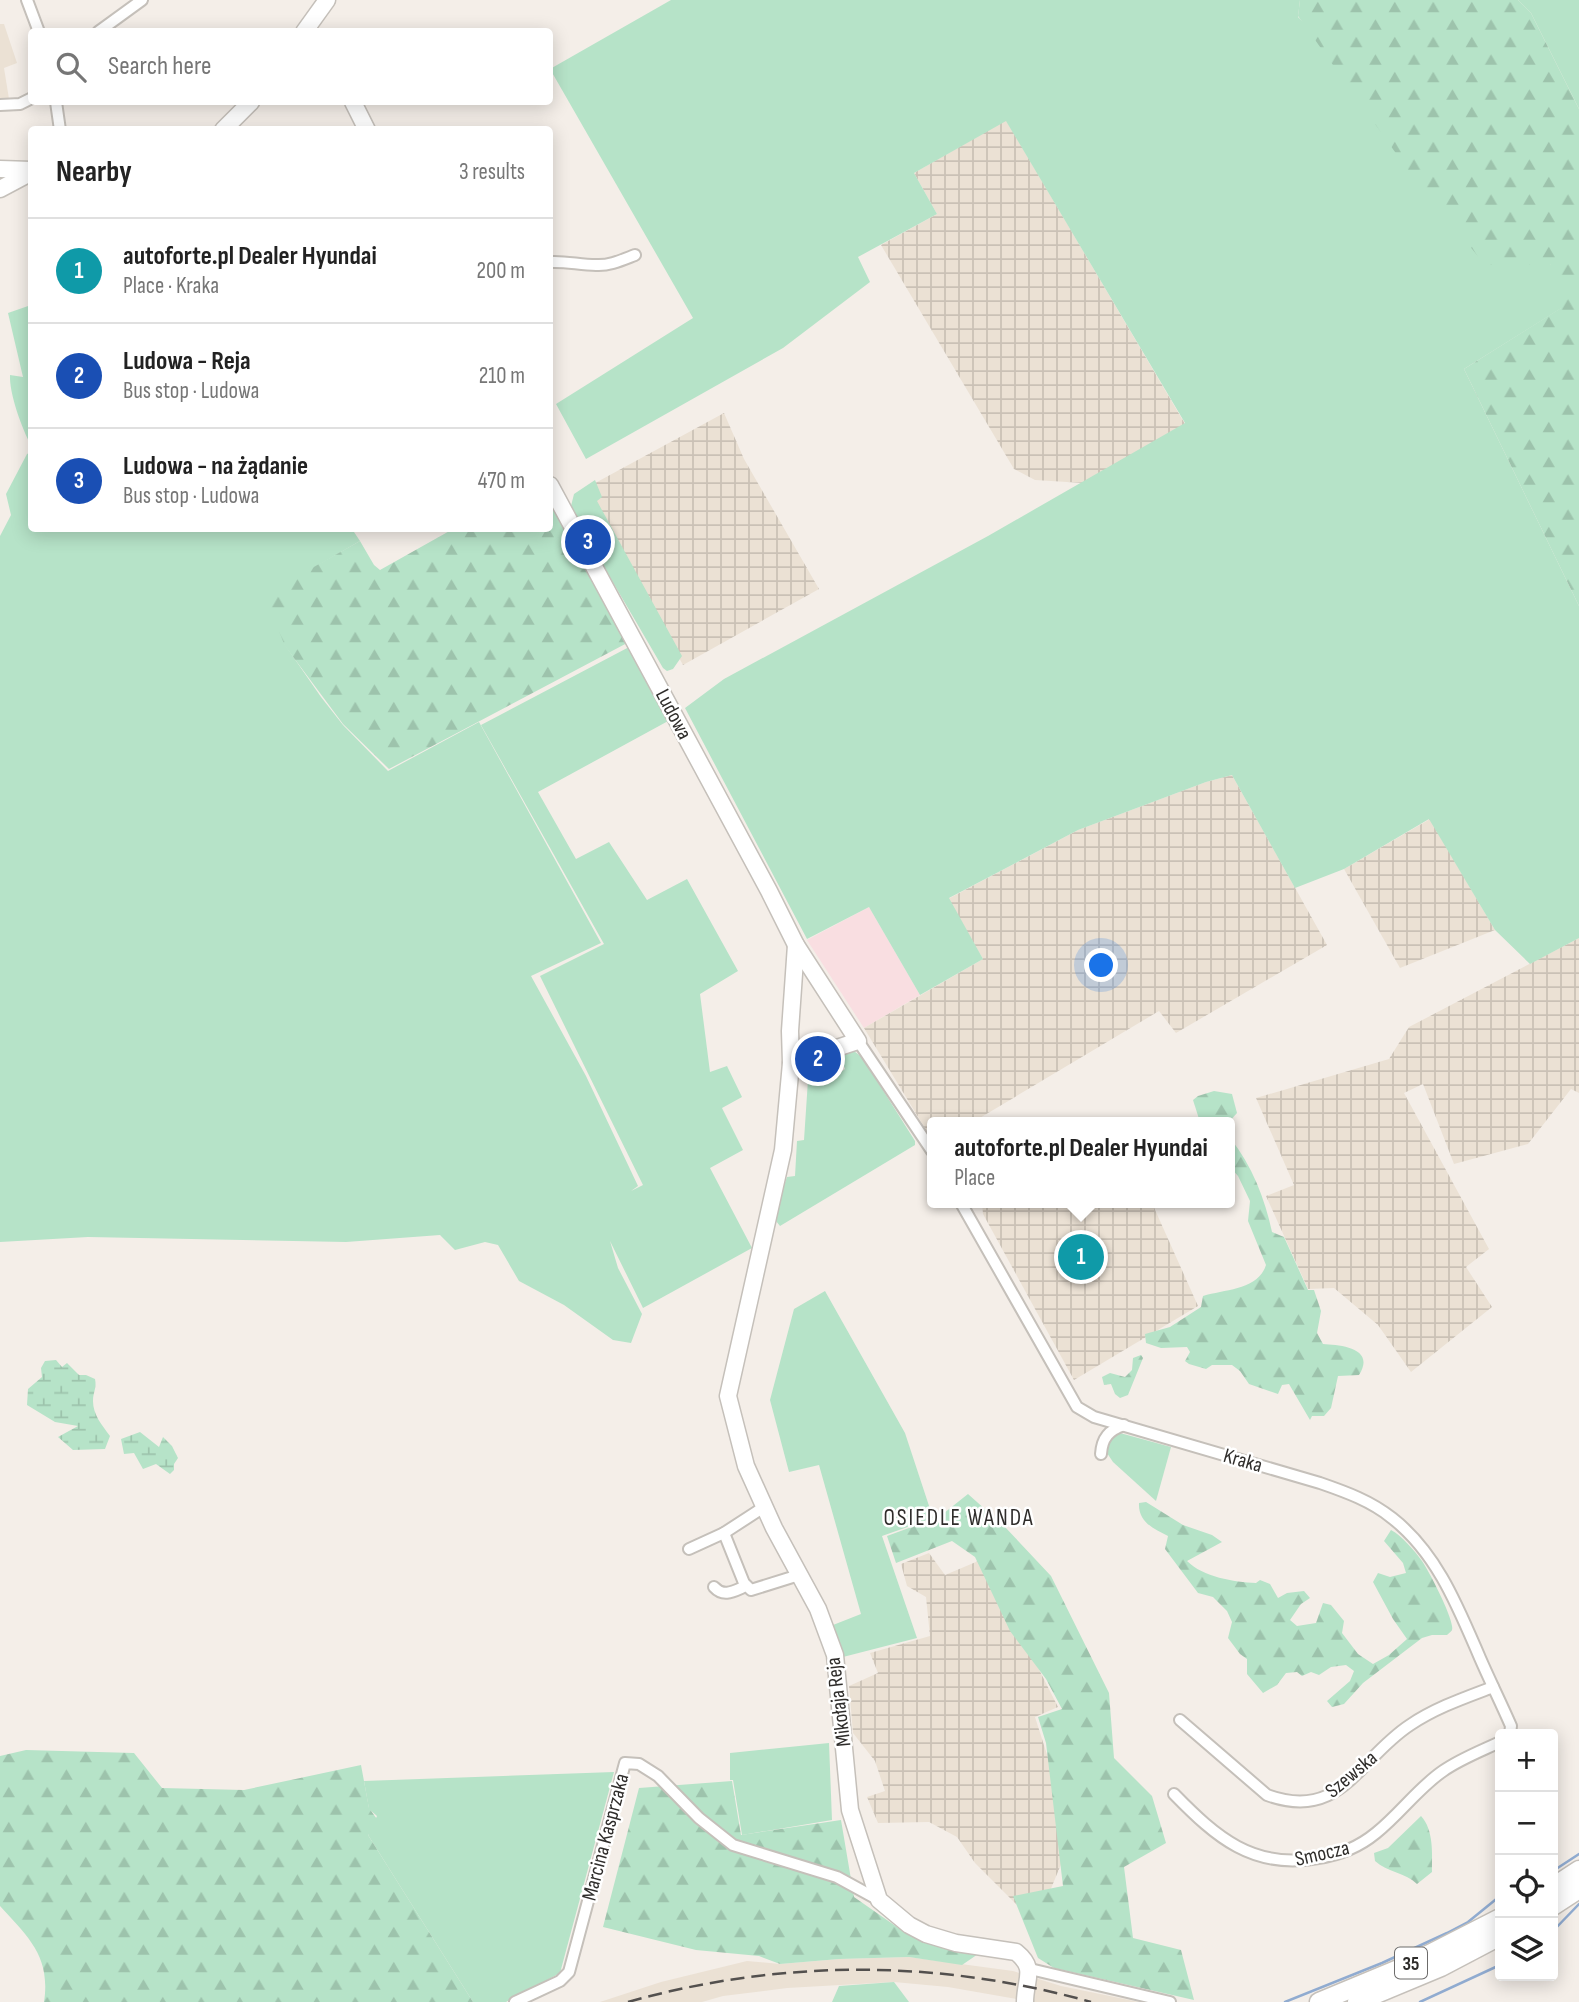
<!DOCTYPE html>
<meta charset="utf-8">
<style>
:root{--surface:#fff;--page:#f2f2f2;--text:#222;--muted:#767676;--line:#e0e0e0;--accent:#2563eb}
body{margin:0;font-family:"Sofia Sans Condensed",sans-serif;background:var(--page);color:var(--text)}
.controls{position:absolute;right:21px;bottom:21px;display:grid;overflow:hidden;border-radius:7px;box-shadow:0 4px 18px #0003}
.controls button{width:63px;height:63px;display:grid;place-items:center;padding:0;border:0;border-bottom:2px solid var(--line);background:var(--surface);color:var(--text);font:35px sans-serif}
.you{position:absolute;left:1102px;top:966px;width:24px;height:24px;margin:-18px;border:5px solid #fff;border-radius:50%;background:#1a73e8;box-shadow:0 0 0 10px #1a73e833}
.badge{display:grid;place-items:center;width:46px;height:46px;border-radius:50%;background:var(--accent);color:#fff;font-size:23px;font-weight:700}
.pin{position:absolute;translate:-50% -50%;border:4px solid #fff;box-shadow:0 2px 7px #0006}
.popup{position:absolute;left:927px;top:1117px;width:308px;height:91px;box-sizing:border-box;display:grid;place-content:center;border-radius:7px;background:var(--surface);filter:drop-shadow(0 2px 5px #0005);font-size:23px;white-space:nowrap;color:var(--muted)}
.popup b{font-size:26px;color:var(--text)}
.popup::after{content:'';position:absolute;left:50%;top:100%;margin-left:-14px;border:14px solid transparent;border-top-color:var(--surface)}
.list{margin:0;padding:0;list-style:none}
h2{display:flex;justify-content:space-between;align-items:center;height:91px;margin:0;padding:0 28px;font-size:30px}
h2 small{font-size:23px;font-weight:400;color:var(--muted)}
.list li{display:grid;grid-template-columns:46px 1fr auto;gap:21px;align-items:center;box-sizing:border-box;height:105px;padding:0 28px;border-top:2px solid var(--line)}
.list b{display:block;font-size:26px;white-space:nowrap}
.list p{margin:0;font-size:23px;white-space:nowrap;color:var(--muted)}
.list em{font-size:23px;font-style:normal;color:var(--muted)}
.icon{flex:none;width:38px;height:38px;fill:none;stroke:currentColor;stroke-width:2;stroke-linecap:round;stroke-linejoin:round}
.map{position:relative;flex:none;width:1579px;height:2002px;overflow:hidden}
.search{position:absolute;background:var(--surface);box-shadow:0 4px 18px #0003;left:28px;top:28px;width:525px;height:77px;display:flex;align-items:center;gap:18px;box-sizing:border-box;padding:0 24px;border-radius:7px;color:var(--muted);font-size:26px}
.panel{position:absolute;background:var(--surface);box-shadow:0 4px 18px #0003;left:28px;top:126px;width:525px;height:406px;border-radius:7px}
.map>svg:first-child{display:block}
.commercial{fill:#f9dee1}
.industrial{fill:url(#industrial-grid)}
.built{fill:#ebe1d4}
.green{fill:#b6e3c8}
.forest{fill:url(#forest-firs)}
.wetland{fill:url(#wetland-marsh)}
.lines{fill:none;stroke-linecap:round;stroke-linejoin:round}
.stream{stroke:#90abd0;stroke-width:2.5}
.street-casing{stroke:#c5c0ba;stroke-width:14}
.secondary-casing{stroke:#c5c0ba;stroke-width:19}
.primary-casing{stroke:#c5c0ba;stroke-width:21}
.street{stroke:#fff;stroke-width:10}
.secondary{stroke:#fff;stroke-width:16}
.primary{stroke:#fff;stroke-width:18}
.rail{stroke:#53504e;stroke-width:2.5;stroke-dasharray:14 7;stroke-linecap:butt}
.labels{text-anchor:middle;stroke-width:5;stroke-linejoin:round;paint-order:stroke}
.shield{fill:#fff;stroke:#6d6c6b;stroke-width:2}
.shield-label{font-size:19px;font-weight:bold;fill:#2f2d2b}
.street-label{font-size:21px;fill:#2f2d2b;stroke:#fff}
.neighbourhood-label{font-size:23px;letter-spacing:2px;fill:#2f2d2b;stroke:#fff}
</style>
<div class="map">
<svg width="1579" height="2002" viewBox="0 0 1579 2002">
<defs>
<pattern id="industrial-grid" width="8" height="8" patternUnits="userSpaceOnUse" patternTransform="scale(1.75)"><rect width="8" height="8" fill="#ebe1d4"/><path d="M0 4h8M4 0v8" fill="none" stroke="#cac1b6"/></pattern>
<pattern id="forest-firs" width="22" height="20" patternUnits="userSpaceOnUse" patternTransform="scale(1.75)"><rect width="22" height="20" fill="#b6e3c8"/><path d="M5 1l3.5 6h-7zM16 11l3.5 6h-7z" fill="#9dc3ac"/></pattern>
<pattern id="wetland-marsh" width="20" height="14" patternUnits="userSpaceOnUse" patternTransform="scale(1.75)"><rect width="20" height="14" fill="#b6e3c8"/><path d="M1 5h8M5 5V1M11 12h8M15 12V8" fill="none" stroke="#9dc3ac"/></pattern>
</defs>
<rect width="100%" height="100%" fill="#f4eee8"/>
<polygon class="commercial" points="869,907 920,995 864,1028 807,940"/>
<g class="industrial">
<polygon points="1006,120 1185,424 1083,483 1035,480 1014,469 881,245 937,214 914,173"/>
<polygon points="724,413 744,459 819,589 683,665 586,488"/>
<polygon points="1232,775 1327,945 1176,1033 1159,1011 973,1122 932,1122 932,1134 926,1130 864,1028 983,959 948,899 1078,830 1206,782"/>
<polygon points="1430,819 1495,930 1400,968 1344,869"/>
<polygon points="1579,938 1579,1093 1571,1089 1528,1144 1454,1164 1423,1084 1404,1093 1489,1249 1466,1267 1492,1307 1411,1372 1378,1325 1334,1288 1308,1289 1266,1196 1294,1185 1256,1098 1389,1059 1409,1027"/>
<polygon points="982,1203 1152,1203 1198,1306 1074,1380 983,1214"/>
<polygon points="929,1553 945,1575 983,1559 1058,1707 1035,1717 1058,1789 1064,1857 1050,1891 1017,1905 975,1863 957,1837 929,1822 878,1823 867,1797 885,1791 875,1761 853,1733 849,1686 878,1673 870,1653 930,1636 926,1597 907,1586 901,1564"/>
</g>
<g class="built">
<polygon points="0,24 4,24 17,63 4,68 9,99 0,100"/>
<polygon points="909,1957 1013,1971 1061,1986 1139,2002 1034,2002 948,1987 894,1982 787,1988 723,1996 702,2002 600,2002 661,1982 747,1961 780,1964 839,1959"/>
</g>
<g class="green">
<polygon points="671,0 1300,0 1298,17 1550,264 1576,299 1464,369 1579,606 1579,938 1530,964 1495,930 1429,819 1344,869 1295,888 1232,775 1206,782 1078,830 949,898 983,959 920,995 869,907 807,939 685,708 724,679 988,536 1185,423 1006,121 914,173 937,214 858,257 870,282 783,348 586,459 556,404 693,318 550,69"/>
<polygon points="1518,0 1579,0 1579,109 1531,13"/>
<path d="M31 305 32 306 31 445C22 429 9 393 10 375L23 377 8 313Z"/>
<polygon points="31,452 32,528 352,529 360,541 277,589 285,645 321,697 343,725 388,771 479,722 601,943 531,976 586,1076 638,1186 631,1191 643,1185 540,976 604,944 481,725 631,646 670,720 538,792 576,859 609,842 647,900 687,879 738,971 700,994 710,1072 727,1066 742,1097 722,1108 743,1150 710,1168 752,1248 643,1308 610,1241 618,1268 642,1314 631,1343 613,1340 564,1305 519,1281 498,1245 485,1242 455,1250 440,1235 346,1242 88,1237 0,1242 0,536 11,515 6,494 27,454"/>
<polygon points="595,480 602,497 597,501 682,656 673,669 667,671 663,668 573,514 571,506 574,494"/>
<polygon points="851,1049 862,1057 915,1141 915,1145 780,1226 776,1221 780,1197 787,1177 795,1176 797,1141 804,1140 809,1065 834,1056 841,1072 845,1069 839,1052"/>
<polygon points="825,1291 905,1433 933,1518 882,1536 917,1638 843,1657 833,1625 861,1614 819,1465 789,1472 770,1400 794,1309"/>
<polygon points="1120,1433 1171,1447 1156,1501 1113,1462 1107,1453 1107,1444 1115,1434"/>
<polygon points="829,1743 832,1820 742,1835 733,1780 730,1780 730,1753"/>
<polygon points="614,1772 560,1973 506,2002 473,2002 368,1835 377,1816 369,1809 364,1781"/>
<polygon points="894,1982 909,2002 832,2002 839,1986"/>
</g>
<g class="forest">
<polygon points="1300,0 1518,0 1531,13 1579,109 1579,606 1464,369 1561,308 1550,264 1485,265 1405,166 1298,16"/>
<polygon points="550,500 629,642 389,769 343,724 285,646 264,595 360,541 374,565 380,570 453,529 550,528"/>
<polygon points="1214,1091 1232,1094 1237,1113 1229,1122 1200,1122 1193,1100 1198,1096"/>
<path d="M1230 1138C1252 1165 1265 1199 1272 1232L1284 1237 1308 1290H1314L1321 1311 1317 1333 1323 1344C1341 1345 1376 1348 1359 1375L1338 1376 1331 1408 1324 1416H1312L1310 1420 1289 1384 1282 1385 1278 1394 1249 1384 1240 1371 1232 1365H1212L1206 1369 1189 1364 1185 1361 1190 1352 1187 1347 1161 1348 1146 1343 1145 1334 1170 1327 1201 1307 1203 1296C1226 1289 1258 1290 1266 1265L1248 1221 1250 1201 1238 1176 1230 1167Z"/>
<polygon points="1141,1355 1143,1358 1128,1395 1120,1398 1115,1394 1111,1384 1104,1385 1102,1377 1110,1373 1125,1377 1132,1370 1133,1358"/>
<polygon points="968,1494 1005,1527 1051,1576 1109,1693 1114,1758 1152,1796 1166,1843 1124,1867 1133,1938 1181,1950 1194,2000 1054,1968 1038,1958 1013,1896 1063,1886 1046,1743 1038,1717 1062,1709 1046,1679 1010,1631 975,1557 952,1541 896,1563 887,1536 939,1517"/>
<path d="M1146 1502 1183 1525 1212 1535 1222 1542 1187 1561C1203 1577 1234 1582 1256 1583L1260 1580 1270 1584 1278 1598 1287 1593 1304 1591 1310 1598 1301 1604 1290 1620 1297 1626 1316 1623 1323 1603 1331 1605 1344 1621 1342 1633 1358 1654 1373 1664 1389 1655 1407 1639 1393 1619 1373 1582 1378 1573 1390 1577 1406 1573 1403 1563 1384 1541 1391 1530C1402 1536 1414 1550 1422 1561 1429 1571 1451 1614 1452 1626 1453 1631 1451 1631 1447 1635H1432L1422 1638 1363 1683 1344 1704 1332 1707 1327 1701 1350 1681 1354 1671 1346 1665 1331 1667 1319 1675 1311 1672 1302 1676 1297 1672 1286 1673 1277 1685 1263 1693 1247 1674V1659L1240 1654 1228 1638 1232 1622 1227 1611 1213 1597 1198 1593 1165 1549 1168 1536C1154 1529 1138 1522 1139 1503Z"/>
<path d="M26 1750 134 1753 162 1788 244 1790 361 1765 369 1808 379 1822 368 1835 473 2002H44C51 1956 28 1937 0 1906V1756Z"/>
<polygon points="732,1781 741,1835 841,1820 854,1897 907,1934 953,1948 981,1952 962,1965 909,1957 839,1959 780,1964 759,1956 696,1950 603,1927 639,1788"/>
<path d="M1421 1816C1434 1830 1432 1854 1432 1872L1417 1884C1406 1873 1387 1872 1375 1861L1374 1853 1388 1848Z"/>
</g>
<g class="wetland">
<path d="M56 1360 62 1367 67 1363 79 1375H86L95 1379C97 1388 93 1392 93 1401 93 1415 102 1425 110 1436L105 1449 73 1450 58 1437 78 1426 55 1422 27 1405 28 1389 42 1377 41 1368 45 1361Z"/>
<polygon points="140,1432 159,1447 163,1437 172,1446 178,1458 174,1464 174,1470 170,1474 156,1464 143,1469 134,1453 124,1454 121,1439"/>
</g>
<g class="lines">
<g class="stream">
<polyline points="1553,1871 1579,1854"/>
<polyline points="1553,1931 1579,1904"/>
<polyline points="1285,2002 1382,1963 1447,1933 1468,1922 1500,1896"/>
<polyline points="1420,2002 1500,1965"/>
</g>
<g class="street-casing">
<g id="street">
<polyline points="27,0 39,32"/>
<polyline points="98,32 142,0"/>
<polyline points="56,102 60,130"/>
<polyline points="0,105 20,104 32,98"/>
<path d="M550 262C566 261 580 265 596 265 609 266 622 260 635 255"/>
<polyline points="858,1041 932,1151"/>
<path d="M961 1203 1077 1407 1094 1417 1320 1483C1346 1492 1371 1501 1392 1518 1437 1553 1458 1607 1480 1658 1490 1681 1501 1703 1511 1726L1510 1734"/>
<path d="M1101 1454C1102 1438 1109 1430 1124 1425"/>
<polyline points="724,1533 744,1583 751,1590 799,1575"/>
<polyline points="689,1549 724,1533 764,1507"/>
<path d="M714 1587C724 1598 734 1591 746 1586"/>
<path d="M1180 1720 1267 1795C1341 1822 1358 1759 1410 1725 1435 1708 1464 1698 1493 1687"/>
<path d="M1174 1794C1216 1837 1253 1870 1318 1858 1339 1855 1359 1847 1376 1833 1400 1814 1418 1788 1443 1771 1460 1759 1481 1751 1500 1742"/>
<polyline points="1030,1969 1170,2002"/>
<polyline points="515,2002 560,1981 569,1972 625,1763 639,1764 658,1776 699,1818 733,1845 837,1877 879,1900"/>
</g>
</g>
<g class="secondary-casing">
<g id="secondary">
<polyline points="304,32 327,0"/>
<polyline points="353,102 367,130"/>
<polyline points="223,130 251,102"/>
<polyline points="0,169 32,170"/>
<polyline points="0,189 32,172"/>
<polyline points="550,485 769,891 796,945 858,1041 791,1063"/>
<path d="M796 945 790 1031 791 1063 783 1150 728 1396 746 1466 774 1528 818 1609 835 1655 850 1810 879 1900 909 1925 926 1934 956 1943 1016 1952C1037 1969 1025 1979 1025 2002"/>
</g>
</g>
<g class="primary-casing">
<g id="primary">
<polyline points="1553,1887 1579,1870"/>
<polyline points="1553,1906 1579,1889"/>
<polyline points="1319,2002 1408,1965 1500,1918"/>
<polyline points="1357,2002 1441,1967 1500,1936"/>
</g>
</g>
<use href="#street" class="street"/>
<use href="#secondary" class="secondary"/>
<use href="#primary" class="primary"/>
<path class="rail" d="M628 2002C781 1959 938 1959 1091 2002"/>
</g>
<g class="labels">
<rect class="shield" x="1395" y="1947.5" width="32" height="31" rx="5"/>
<g class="shield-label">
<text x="1411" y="1970">35</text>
</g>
<g class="street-label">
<text transform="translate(674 714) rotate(62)" y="7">Ludowa</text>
<text transform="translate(1243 1460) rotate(16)" y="7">Kraka</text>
<text transform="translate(838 1702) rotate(-97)" y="7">Mikołaja Reja</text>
<text transform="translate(1351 1774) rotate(-40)" y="7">Szewska</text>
<text transform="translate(605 1837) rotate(-75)" y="7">Marcina Kasprzaka</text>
<text transform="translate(1322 1853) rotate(-13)" y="7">Smocza</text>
</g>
<g class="neighbourhood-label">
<text x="959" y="1525">OSIEDLE WANDA</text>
</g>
</g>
</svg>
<div class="controls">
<button>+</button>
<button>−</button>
<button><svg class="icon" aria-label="locate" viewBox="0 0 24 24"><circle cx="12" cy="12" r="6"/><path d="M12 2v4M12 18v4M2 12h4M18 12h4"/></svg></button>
<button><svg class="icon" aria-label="layers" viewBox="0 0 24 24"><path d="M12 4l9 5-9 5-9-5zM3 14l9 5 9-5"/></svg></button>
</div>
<div class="you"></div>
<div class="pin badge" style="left:1081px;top:1257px;background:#0f9aa8">1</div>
<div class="popup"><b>autoforte.pl Dealer Hyundai</b>Place</div>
<div class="pin badge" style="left:818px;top:1059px;background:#1a4fb4">2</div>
<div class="pin badge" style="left:588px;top:542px;background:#1a4fb4">3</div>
<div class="search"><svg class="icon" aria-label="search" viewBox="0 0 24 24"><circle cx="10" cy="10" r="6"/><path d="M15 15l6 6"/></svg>Search here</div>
<section class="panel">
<h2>Nearby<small>3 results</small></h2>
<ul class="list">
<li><span class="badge" style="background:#0f9aa8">1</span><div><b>autoforte.pl Dealer Hyundai</b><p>Place · Kraka</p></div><em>200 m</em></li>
<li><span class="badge" style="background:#1a4fb4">2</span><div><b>Ludowa - Reja</b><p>Bus stop · Ludowa</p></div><em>210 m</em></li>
<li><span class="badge" style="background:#1a4fb4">3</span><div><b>Ludowa - na żądanie</b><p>Bus stop · Ludowa</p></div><em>470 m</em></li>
</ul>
</section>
</div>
